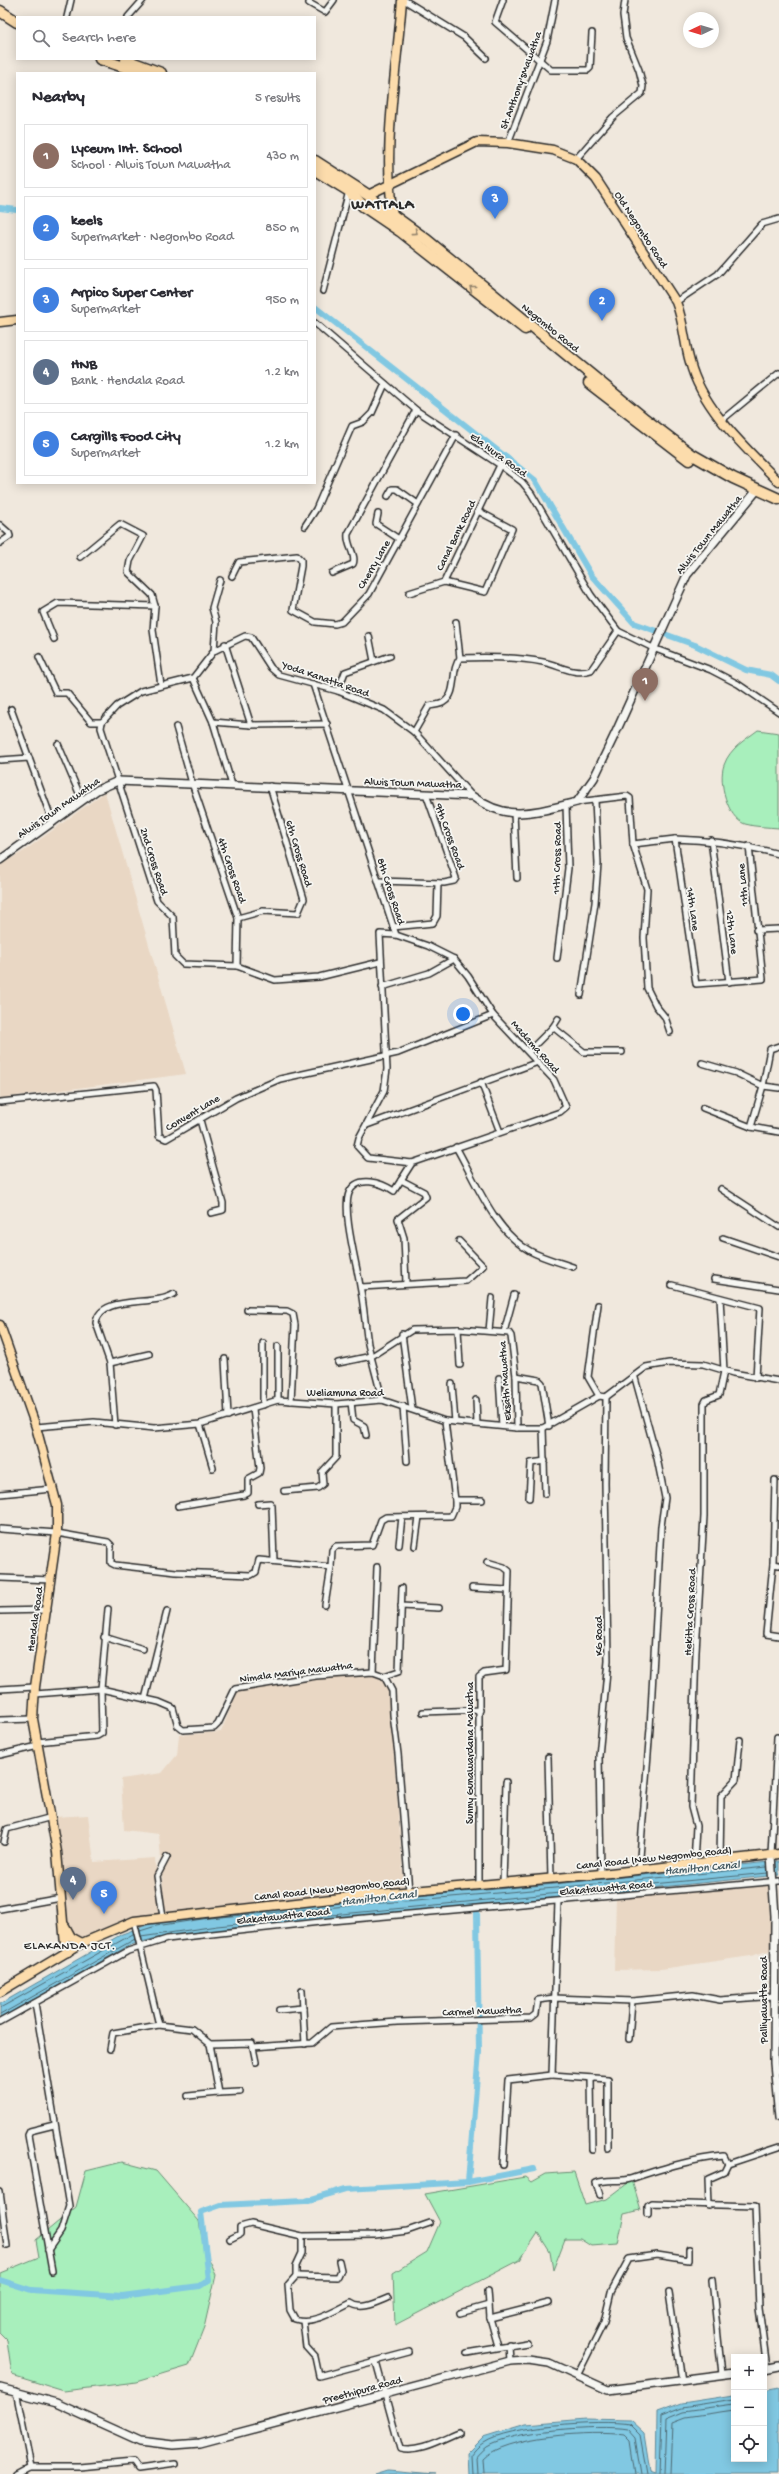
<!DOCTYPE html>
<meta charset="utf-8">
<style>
:root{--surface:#fff;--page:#f7f7f7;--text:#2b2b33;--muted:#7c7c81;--line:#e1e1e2;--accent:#c8321e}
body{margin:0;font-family:"Gochi Hand",sans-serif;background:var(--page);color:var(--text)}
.controls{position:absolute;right:12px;bottom:12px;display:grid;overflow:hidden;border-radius:0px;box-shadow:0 2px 10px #0003}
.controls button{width:36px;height:36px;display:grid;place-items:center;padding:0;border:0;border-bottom:1px solid var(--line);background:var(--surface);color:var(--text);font:20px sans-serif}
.compass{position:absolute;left:683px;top:12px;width:36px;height:36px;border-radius:50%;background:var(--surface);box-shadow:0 2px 10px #0003;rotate:266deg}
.you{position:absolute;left:463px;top:1014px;width:14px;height:14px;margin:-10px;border:3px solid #fff;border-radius:50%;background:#1a73e8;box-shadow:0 0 0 6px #1a73e833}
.badge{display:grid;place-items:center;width:26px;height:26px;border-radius:50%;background:var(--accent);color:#fff;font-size:13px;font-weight:700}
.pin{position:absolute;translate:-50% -33px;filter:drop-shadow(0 1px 2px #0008)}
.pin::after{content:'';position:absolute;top:21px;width:14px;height:12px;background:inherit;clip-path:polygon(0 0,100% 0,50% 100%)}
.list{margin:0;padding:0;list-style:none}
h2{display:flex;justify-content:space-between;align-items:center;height:52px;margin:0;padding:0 16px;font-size:17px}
h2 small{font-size:13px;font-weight:400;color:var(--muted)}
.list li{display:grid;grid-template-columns:26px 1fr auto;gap:12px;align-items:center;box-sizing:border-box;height:64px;margin:0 8px 8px;padding:0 8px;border:1px solid var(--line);border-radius:0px}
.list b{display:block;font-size:15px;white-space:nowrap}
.list p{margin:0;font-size:13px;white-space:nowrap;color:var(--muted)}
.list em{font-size:13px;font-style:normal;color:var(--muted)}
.icon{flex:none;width:22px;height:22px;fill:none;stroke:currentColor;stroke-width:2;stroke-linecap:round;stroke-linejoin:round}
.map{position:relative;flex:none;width:779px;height:2474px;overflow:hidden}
.search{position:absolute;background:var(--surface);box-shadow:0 2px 10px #0003;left:16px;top:16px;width:300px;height:44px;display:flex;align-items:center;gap:10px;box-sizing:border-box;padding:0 14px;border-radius:0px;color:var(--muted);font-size:15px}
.panel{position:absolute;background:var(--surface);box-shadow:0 2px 10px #0003;left:16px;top:72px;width:300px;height:412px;border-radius:0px}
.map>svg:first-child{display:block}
.built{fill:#e9d7c4}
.green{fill:#a8efbc;stroke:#6a8d74}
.water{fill:#81c8e2;stroke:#5f8999}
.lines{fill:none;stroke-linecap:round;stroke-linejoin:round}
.shore{stroke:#4d6a74;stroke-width:1}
.canal{stroke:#81c8e2;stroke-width:6}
.street-casing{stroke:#2b2b2b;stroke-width:8}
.secondary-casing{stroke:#2b2b2b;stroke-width:10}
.primary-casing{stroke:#2b2b2b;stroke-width:11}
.highway-casing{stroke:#2b2b2b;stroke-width:13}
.street{stroke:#f6f6f2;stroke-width:5}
.secondary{stroke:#f6f6f2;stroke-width:7}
.primary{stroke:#fcdcac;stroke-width:8}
.highway{stroke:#fcdcac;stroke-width:10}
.oneway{stroke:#94846c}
.labels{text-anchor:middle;stroke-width:3.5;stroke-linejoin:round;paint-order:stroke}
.street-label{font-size:11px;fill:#2b2b2b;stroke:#f6f6f2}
.water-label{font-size:12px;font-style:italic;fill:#455a62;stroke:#f6f6f2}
.neighbourhood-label{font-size:12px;letter-spacing:1px;fill:#2b2b2b;stroke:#f6f6f2}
.district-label{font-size:15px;font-weight:bold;letter-spacing:1px;fill:#2b2b2b;stroke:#f6f6f2}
</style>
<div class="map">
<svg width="779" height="2474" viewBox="0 0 779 2474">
<rect width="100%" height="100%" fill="#f0e8dd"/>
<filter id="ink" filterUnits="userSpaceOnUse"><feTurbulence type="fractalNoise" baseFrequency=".025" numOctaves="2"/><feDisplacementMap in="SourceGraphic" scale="8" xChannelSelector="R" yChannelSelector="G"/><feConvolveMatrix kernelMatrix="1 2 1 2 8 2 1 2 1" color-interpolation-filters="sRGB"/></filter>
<g filter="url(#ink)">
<g class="built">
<polygon points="105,792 186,1074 0,1098 0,865 24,851"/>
<polygon points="373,1675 387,1682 389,1691 404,1888 165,1913 159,1834 124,1830 121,1779 162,1773 177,1755 179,1735 221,1732 237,1692 316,1679"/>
<polygon points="88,1815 94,1862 155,1858 159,1914 122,1921 82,1940 72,1933 68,1922 55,1817"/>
<polygon points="769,1885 771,1950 751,1956 661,1969 614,1970 616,1898"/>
</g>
<g class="green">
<path d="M758 730 779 733V828C768 827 755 827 745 824 727 818 718 781 724 765 730 748 745 740 758 730Z"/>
<polygon points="122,2162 156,2171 199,2221 204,2249 216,2275 204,2328 189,2366 136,2382 64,2391 12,2375 7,2340 0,2333 0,2273 39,2257 36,2240 76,2207 86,2171"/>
<polygon points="574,2172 585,2205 607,2199 632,2180 641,2210 624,2214 618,2244 591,2246 580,2239 565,2239 553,2270 550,2252 538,2233 520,2260 395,2325 393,2273 427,2252 440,2222 425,2194 525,2177 531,2182 545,2174"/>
</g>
<g class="water">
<polygon points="779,1861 779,1875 157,1938 130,1945 0,2019 0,2004 122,1934 155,1922 209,1914 555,1884"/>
<polygon points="779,2388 779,2474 468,2474 467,2453 483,2437 526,2424 586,2419 630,2420 644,2433 650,2471 656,2473 657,2412 682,2403 734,2395 734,2459 764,2459 764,2391"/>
<polygon points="387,2470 435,2474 436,2474 374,2474"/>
</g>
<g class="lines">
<g class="shore">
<polyline points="140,1931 156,1926 209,1918 555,1888 767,1867"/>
<polyline points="141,1937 217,1926 768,1873"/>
<polyline points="0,2008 133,1934"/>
<polyline points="0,2015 135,1939"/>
<path d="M472 2474 471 2455C475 2450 479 2445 484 2442 507 2426 601 2419 629 2424L640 2435 647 2474"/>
<path d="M477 2474 476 2457C479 2453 483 2449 487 2446 510 2431 599 2424 627 2429L635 2438 641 2474"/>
<path d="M483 2474 482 2459C503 2436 593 2430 624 2435L630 2441 635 2474"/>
<polyline points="660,2474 662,2415 683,2407 734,2399"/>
<polyline points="665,2474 667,2418 684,2411 734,2404"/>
<polyline points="671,2474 673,2422 686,2417 734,2410"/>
</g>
<g class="canal">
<polyline points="0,208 17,210"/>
<polyline points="315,307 535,480 591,575 634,623 695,645 746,670 771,675 779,681"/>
<polyline points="468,2182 479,2052 477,1913"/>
<polyline points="0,2280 31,2290 122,2296 200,2286 209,2280 201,2212 221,2205 305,2201 346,2189 468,2182 534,2169"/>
</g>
<g class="street-casing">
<g id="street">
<polyline points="404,0 464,37 486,58"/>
<polyline points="503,0 495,22 551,70 588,70 590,68 592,33"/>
<polyline points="309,3 325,12 334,0"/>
<polyline points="67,17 71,0"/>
<polyline points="128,17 143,0"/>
<polyline points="508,143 547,41 555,0"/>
<polyline points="576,159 613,117 642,93 643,86 639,70 626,38 623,15 625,0"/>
<polyline points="323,291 349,191"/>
<polyline points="676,302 718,274 762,224 779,219"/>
<polyline points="315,323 416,410 500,465 522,482 531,493 591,595 618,631 653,648 711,670 738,684 779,712"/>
<polyline points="722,420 779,373"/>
<polyline points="388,496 392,489 397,489 418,504"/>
<polyline points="378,514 376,524 399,539"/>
<polyline points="0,525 9,533 10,536 0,543"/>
<polyline points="305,526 316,509 352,426 363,422 372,413 385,384"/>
<polyline points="80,557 120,524 143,536 130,561 128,572 152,595 155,606 153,630 161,685"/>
<path d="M332 573 353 564C357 555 346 545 348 534L416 410"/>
<polyline points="232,576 239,562 297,556 301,560 301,566 293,610 315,622 335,624 342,622 369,594 456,435"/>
<polyline points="444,582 485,592 512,529 478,511"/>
<polyline points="409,593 444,582 500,465"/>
<polyline points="369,636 374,661"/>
<polyline points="54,639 43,612 58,603 155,606"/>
<polyline points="225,644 251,725"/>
<polyline points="214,651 216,622 212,608 220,580"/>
<polyline points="39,657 56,693 67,693 91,722 102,722"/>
<path d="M460 658C487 657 517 657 543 662 559 665 574 676 591 670L618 631"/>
<polyline points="193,678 213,722 232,785"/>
<polyline points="313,684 396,935"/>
<polyline points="338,691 345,672 390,656"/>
<polyline points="11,709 29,758"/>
<polyline points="213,722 251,725 327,724"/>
<polyline points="176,727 192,783 238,918 237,966"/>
<path d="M414 732 429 706C433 705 441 705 444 702 458 693 450 670 460 658L456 622"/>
<polyline points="58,744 82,800"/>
<polyline points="0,760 29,758 53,823"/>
<polyline points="577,802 627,796 630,798 633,844"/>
<polyline points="514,813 517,878"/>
<polyline points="711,840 729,982"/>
<path d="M749 846 763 979 696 984 675 839C711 840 744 845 779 854"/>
<polyline points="379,881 444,883 454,881 456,878 426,794"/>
<polyline points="238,918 263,911 298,913 304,899 270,786"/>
<polyline points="393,927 433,923 437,916 438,883"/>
<polyline points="756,930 779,929"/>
<polygon points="380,934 396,935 428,946 454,959 468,976 493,1015 554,1080 566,1107 560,1112 412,1163 368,1158 357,1146 359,1138 384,1091 387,1069"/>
<polyline points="557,958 568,868 566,805"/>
<polyline points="380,962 319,977 275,980 237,966 183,964 175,956 173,917 157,901 101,728 102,722 117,706 141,691 193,678 214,651 245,636 251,637 271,668 279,675 338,691 384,710 414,732 472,796"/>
<polyline points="382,987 429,973 454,959"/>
<polyline points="581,995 595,903 598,864 595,800"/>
<polyline points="553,1027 584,1052 622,1052"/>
<polyline points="670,1032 665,1017 656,1006 647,988 644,938 647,889 633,844 675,839"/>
<polyline points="529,1051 553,1027 558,1019"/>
<polyline points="702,1063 736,1073 763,1086 779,1088"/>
<polyline points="481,1082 500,1132"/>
<polyline points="0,1102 154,1086 156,1090 159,1136 166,1139 236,1098 280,1079 398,1053 493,1015"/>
<polyline points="703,1108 751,1127 779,1132"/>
<polyline points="200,1120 223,1203 223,1210 211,1213"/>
<polyline points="367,1125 538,1062"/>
<polyline points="751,1127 763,1086 770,1049 779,1046"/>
<path d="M456 1147C476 1182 494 1231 530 1251 543 1258 559 1262 573 1267"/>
<polyline points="401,1180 424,1192 426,1197 398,1219 404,1238 406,1283"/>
<polyline points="721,1189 779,1227"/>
<polyline points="723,1238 779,1257"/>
<polyline points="714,1279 779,1289"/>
<polyline points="672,1285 760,1308 756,1378"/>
<polyline points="361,1287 466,1281 483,1266 459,1241"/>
<polyline points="598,1305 588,1377 599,1396"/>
<polyline points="247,1310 287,1311 293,1314 295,1325 291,1401"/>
<polyline points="458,1329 460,1365"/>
<polyline points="489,1331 492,1298"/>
<polyline points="504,1332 514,1295"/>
<polyline points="402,1334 412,1409"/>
<polyline points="263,1343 263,1405"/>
<polyline points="278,1346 278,1400"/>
<polyline points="225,1359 228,1416"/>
<polyline points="110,1363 149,1354"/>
<polyline points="338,1363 372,1356 412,1330 458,1329 509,1333 511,1336 516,1376 517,1428"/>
<polyline points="516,1376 539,1380 542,1383 549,1426"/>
<polyline points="499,1378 502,1426"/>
<polyline points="635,1378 657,1458 665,1498 661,1526 650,1728 639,1870"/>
<polyline points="452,1384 455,1422"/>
<path d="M382 1400C378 1381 372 1362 368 1344 365 1325 364 1305 360 1286 357 1265 342 1212 349 1193 357 1174 382 1183 394 1191L412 1163"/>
<polyline points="476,1400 477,1424"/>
<polyline points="351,1402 353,1420 364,1426 366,1435"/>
<polyline points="403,1406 407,1461"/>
<polyline points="200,1424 213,1468"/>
<path d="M115 1425 110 1363 96 1323C99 1294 154 1307 174 1294"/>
<polyline points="36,1427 94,1422 154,1428 200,1424 278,1400 336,1404 382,1400 445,1421 517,1428 543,1428 599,1396 606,1397 646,1367 669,1363 703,1364 733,1373 779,1381"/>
<polyline points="543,1428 545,1494"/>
<polyline points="775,1480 773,1564 779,1565"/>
<polyline points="284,1491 318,1488 323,1484 322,1472 336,1457 336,1404"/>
<polyline points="0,1494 52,1489"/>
<polyline points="529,1498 531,1463 545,1461"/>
<polyline points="455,1500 482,1500"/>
<polyline points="258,1504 270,1503 272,1506 274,1561"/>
<polyline points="178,1506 244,1495 248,1493 248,1479 259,1473 260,1468 253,1409"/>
<polyline points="0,1529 57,1533 108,1542 111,1545 111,1563 115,1565 176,1572 251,1575 256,1572 259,1560 331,1567 332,1550 336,1546 372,1545 381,1520 386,1517 451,1516 455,1507 455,1500 445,1421"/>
<polyline points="399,1545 402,1517"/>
<polyline points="415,1546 419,1517"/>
<polyline points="773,1564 766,1634 779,1636"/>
<polyline points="0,1578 51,1580"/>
<polyline points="472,1588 508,1590"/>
<polyline points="325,1605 331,1567"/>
<polyline points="401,1606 439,1608"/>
<polyline points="0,1611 48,1610"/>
<polyline points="104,1637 143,1649"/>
<polyline points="373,1672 377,1567"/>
<polyline points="384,1676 399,1671 402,1588"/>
<polyline points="0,1689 35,1687"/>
<polyline points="35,1694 101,1689 159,1702 173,1708 178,1726 183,1730 214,1728 218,1724 235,1689 316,1676 373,1672 384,1676 392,1691 393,1715 398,1754 409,1891"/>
<polyline points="145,1699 167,1611"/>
<polyline points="423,1712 480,1710"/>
<polyline points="0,1720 33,1719"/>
<polyline points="37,1742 97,1736 102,1733 101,1689 108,1609"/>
<polyline points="0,1755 38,1746"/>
<polyline points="548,1757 551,1878"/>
<polyline points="4,1842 7,1829 52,1817"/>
<polyline points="771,1855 777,1737"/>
<polyline points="720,1861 721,1796 736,1780 740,1740"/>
<polyline points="694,1864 696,1826 691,1807 696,1651 704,1516 704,1404 706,1400 719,1395 724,1371 720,1298"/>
<polyline points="601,1874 599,1756 608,1661 605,1483 606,1397"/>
<polyline points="503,1883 506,1782"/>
<polyline points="479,1885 479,1677 484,1673 506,1670 509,1571 504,1567 487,1562"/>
<polyline points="558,1902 552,2075 608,2079 608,2148"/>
<polyline points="0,1909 61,1898"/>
<polyline points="163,1917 157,1876 167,1857"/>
<polyline points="134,1921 159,2025 192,2029 210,2044 252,2043 256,2062"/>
<polyline points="302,1991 305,2044"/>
<polyline points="35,2003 69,2206 61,2231 48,2250"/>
<polyline points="279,2010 303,2008"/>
<polyline points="0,2022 128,1951 167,1939 320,1922 779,1881"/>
<polyline points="629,2039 632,2001"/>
<polyline points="210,2044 219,2093 240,2092"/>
<polyline points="253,2047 312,2043 331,2027 397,2022 531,2018 536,2014 538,2000 554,1998 632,2001 693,1995 720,2000 774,1996"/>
<polyline points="110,2049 113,2033 159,2025"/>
<polyline points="591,2078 592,2150"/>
<polyline points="188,2096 219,2093"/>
<polyline points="503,2165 508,2080 552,2075"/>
<polyline points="0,2192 7,2246"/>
<path d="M600 2195 596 2183C607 2179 618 2182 630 2179 661 2169 691 2159 724 2156L728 2164 779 2147"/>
<polyline points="709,2206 708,2179 724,2172 728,2164"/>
<polyline points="648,2214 648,2205 651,2203 755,2206 759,2308 767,2368"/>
<path d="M302 2236V2253L296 2266V2276L288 2285 290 2310 295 2319C313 2325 335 2311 351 2303 361 2311 378 2302 388 2298"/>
<polyline points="230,2239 240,2234 240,2227 251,2224 302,2236 375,2235 407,2231 430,2223"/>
<polyline points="52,2271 28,2135 30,2131 54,2125"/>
<polyline points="296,2276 338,2277 341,2270 339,2261"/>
<polyline points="712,2280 722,2375"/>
<polyline points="488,2291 490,2318 498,2346"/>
<polyline points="669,2293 682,2381"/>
<polyline points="460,2313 489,2305"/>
<polyline points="490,2318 549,2303"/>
<polyline points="303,2321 306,2347 315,2357 319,2376 409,2352"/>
<polyline points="509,2345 510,2361"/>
<polyline points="467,2353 527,2343"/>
<path d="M376 2362 400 2449C418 2454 442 2440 459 2433"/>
<polyline points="577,2376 604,2322 611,2292 629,2259 657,2255 689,2260 689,2249"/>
<polyline points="16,2391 31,2467"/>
<polyline points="18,2474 31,2467 80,2467 133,2462 138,2469 175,2464"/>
</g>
</g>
<g class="secondary-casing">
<g id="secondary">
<path d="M0 860 97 790 118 781 472 796C508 823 536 812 577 802L594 778 616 732 687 575 758 489"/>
<polyline points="771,1855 775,1916 774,2063 779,2118"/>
<polyline points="764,2369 779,2366"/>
<polyline points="0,2388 56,2403 140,2441 173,2445 200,2443 510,2361 528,2360 549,2363 608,2390 734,2374"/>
</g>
</g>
<g class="primary-casing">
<g id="primary">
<path d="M368 195 477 142 508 143 553 150 576 159 596 179 676 302C684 322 684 342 690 362 702 409 746 448 779 482"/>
<path d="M393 216C382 148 397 69 402 0"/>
<polyline points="0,322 17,320"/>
<polyline points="0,1325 36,1427 57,1505 57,1533 35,1687 33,1719 57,1852 65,1945 68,1952"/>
<polyline points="65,1926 71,1937 82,1943"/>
<polyline points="0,1992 82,1943 134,1921 358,1896 601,1874 779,1854"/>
</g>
</g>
<g class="highway-casing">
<g id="highway">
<polyline points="0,11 17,22"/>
<polyline points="100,59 142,73"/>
<polyline points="126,60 161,73"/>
<polyline points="315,161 368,195 376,203 427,240 645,419 691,454 733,478 779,499"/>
<polyline points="315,170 349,191 363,206 400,231 525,329"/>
<polyline points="589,383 689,460"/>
</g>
</g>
<use href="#street" class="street"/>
<use href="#secondary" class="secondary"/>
<use href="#primary" class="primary"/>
<use href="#highway" class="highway"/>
</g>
<defs><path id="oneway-chevron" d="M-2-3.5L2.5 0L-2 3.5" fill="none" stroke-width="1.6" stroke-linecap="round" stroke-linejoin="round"/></defs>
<g class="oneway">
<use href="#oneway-chevron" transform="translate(415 232) rotate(36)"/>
<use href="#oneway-chevron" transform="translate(472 288) rotate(-142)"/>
</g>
</g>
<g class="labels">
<g class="street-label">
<text transform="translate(520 80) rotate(-70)" y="4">St.Anthony'sMawatha</text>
<text transform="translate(642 229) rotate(57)" y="4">Old Negombo Road</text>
<text transform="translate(551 327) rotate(39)" y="4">Negombo Road</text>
<text transform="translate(499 454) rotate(36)" y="4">Ela Ivura Road</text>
<text transform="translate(708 534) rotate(-51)" y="4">Alwis Town Mawatha</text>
<text transform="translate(455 535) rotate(-64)" y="4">Canal Bank Road</text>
<text transform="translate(373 564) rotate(-60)" y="4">Cherry Lane</text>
<text transform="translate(326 678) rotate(19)" y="4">Yoda Kanatta Road</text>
<text transform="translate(413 782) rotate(2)" y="4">Alwis Town Mawatha</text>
<text transform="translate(58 807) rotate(-35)" y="4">Alwis Town Mawatha</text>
<text transform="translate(451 836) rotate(70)" y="4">9th Cross Road</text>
<text transform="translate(300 853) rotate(73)" y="4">6th Cross Road</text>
<text transform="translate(556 858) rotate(-89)" y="4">11th Cross Road</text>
<text transform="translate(155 861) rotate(72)" y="4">2nd Cross Road</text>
<text transform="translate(233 870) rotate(71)" y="4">4th Cross Road</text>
<text transform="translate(742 885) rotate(-95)" y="4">11th Lane</text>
<text transform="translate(392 891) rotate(72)" y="4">8th Cross Road</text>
<text transform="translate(694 909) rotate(82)" y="4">14th Lane</text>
<text transform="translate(733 932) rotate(83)" y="4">12th Lane</text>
<text transform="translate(536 1046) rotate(48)" y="4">Madama Road</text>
<text transform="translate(192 1112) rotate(-31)" y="4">Convent Lane</text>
<text transform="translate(504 1381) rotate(-94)" y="4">Eksath Mawatha</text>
<text x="345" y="1396">Weliamuna Road</text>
<text transform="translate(689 1612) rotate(-87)" y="4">Hekitta Cross Road</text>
<text transform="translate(34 1619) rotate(-82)" y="4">Hendala Road</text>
<text transform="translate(598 1636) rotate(-90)" y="4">KG Road</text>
<text transform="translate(296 1671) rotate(-7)" y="4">Nimala Mariya Mawatha</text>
<text transform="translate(469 1753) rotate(-90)" y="4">Sunny Gunawardana Mawatha</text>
<text transform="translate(654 1857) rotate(-6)" y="4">Canal Road (New Negombo Road)</text>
<text transform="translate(606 1887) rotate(-5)" y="4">Elakatawatta Road</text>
<text transform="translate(332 1888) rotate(-6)" y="4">Canal Road (New Negombo Road)</text>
<text transform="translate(283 1915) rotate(-6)" y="4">Elakatawatta Road</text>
<text transform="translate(763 2000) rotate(-90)" y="4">Palliyawatte Road</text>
<text transform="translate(482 2010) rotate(-2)" y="4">Carmel Mawatha</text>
<text transform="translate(362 2389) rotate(-15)" y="4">Preethipura Road</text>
</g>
<g class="water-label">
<text transform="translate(702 1867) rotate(-5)" y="4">Hamilton Canal</text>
<text transform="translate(379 1897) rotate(-6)" y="4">Hamilton Canal</text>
</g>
<g class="neighbourhood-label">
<text x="70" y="1949">ELAKANDA JCT.</text>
</g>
<g class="district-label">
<text x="383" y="208">WATTALA</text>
</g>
</g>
</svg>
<div class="controls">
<button>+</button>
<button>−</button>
<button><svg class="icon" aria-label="locate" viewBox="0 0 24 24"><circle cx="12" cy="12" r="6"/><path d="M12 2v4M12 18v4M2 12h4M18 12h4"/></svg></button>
</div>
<svg class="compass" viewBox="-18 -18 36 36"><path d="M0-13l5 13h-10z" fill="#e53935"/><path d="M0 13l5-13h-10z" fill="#7c7c81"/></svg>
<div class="you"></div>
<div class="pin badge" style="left:645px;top:701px;background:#8d6e63">1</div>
<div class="pin badge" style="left:602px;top:321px;background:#3f7fe0">2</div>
<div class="pin badge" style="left:495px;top:219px;background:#3f7fe0">3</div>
<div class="pin badge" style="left:73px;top:1900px;background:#5c6f8a">4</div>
<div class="pin badge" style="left:104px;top:1914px;background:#3f7fe0">5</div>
<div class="search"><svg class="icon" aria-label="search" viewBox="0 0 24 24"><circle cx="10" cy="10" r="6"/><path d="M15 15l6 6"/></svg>Search here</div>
<section class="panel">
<h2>Nearby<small>5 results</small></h2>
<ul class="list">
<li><span class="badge" style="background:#8d6e63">1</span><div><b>Lyceum Int. School</b><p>School · Alwis Town Mawatha</p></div><em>430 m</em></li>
<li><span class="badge" style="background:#3f7fe0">2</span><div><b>keels</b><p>Supermarket · Negombo Road</p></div><em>850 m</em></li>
<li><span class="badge" style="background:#3f7fe0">3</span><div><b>Arpico Super Center</b><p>Supermarket</p></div><em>950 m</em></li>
<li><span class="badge" style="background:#5c6f8a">4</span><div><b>HNB</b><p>Bank · Hendala Road</p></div><em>1.2 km</em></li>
<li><span class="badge" style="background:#3f7fe0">5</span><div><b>Cargills Food City</b><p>Supermarket</p></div><em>1.2 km</em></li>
</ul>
</section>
</div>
